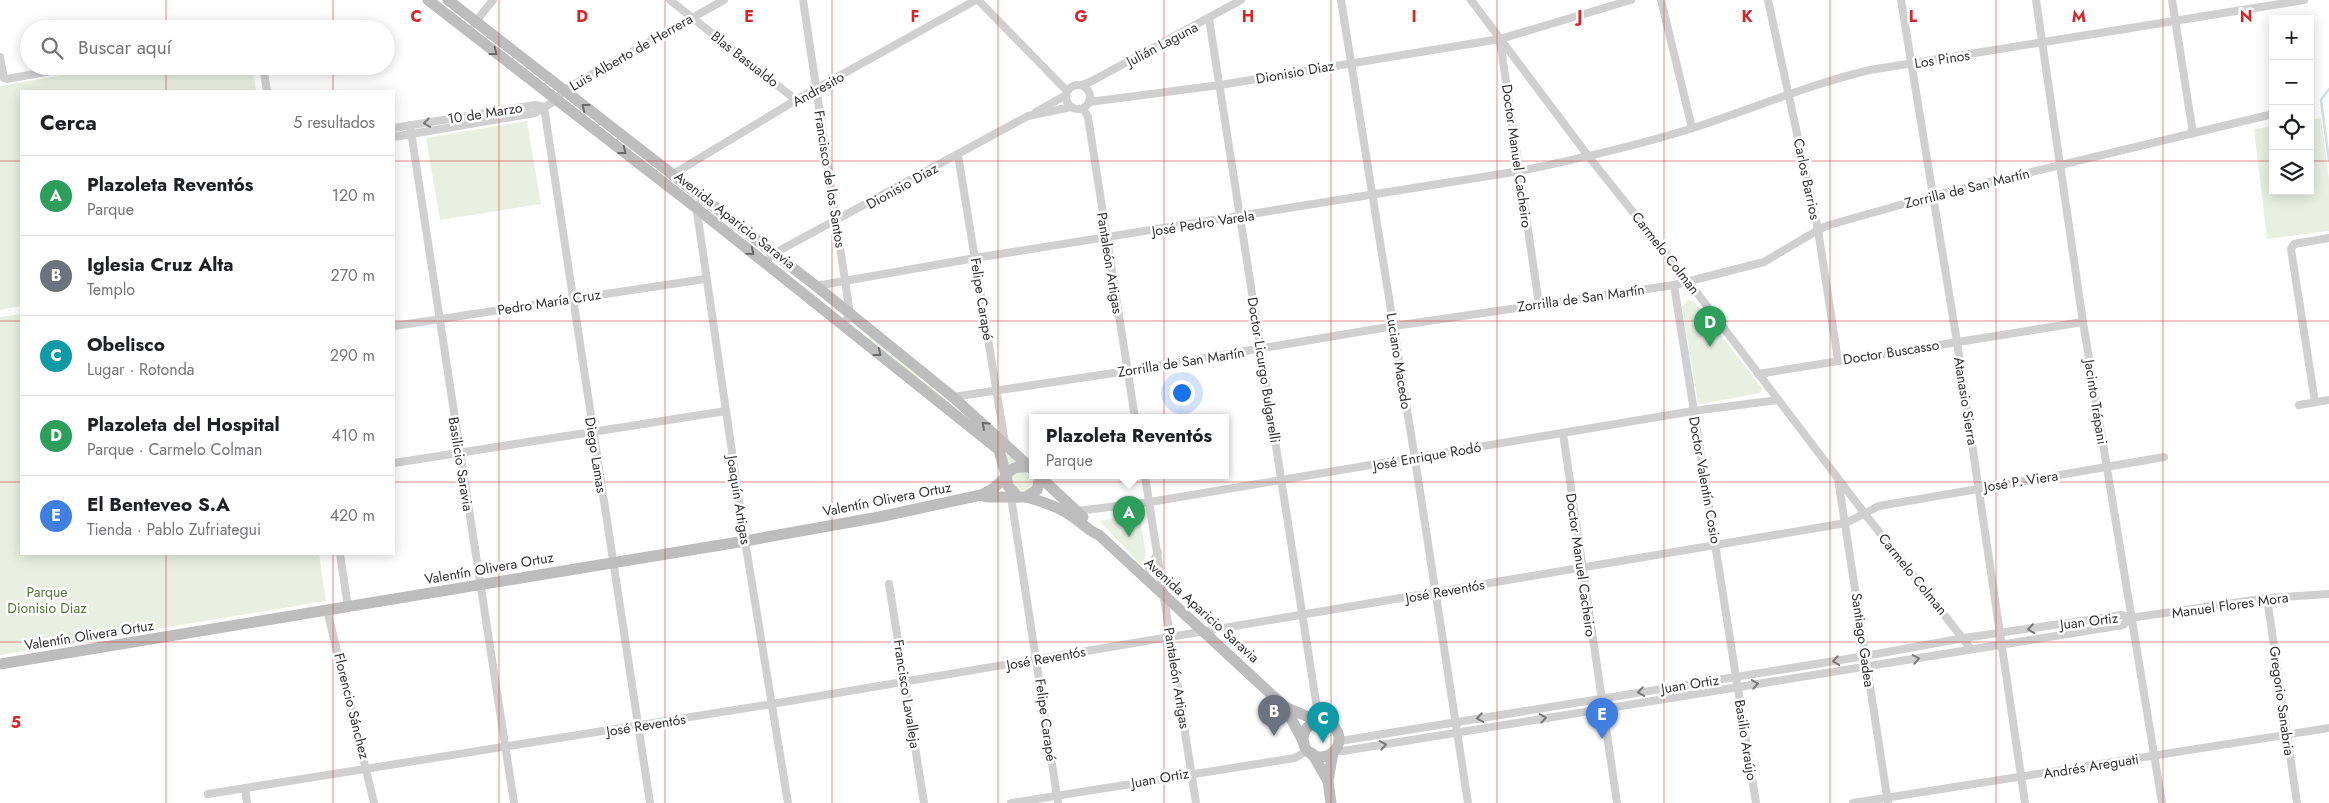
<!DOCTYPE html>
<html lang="es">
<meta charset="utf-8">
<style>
:root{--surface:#fff;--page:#f2f2f2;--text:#202124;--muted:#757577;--line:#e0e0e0;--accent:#0f766e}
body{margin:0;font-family:Jost,sans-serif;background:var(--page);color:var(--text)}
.controls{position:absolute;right:15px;top:15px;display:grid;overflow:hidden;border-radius:0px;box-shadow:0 2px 12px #0003}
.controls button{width:45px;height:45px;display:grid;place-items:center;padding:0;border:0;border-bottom:1px solid var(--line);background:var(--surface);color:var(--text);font:25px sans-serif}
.you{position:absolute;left:1181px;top:392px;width:18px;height:18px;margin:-12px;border:4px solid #fff;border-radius:50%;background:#1a73e8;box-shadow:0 0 0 8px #1a73e833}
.badge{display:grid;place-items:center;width:32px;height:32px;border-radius:50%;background:var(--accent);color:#fff;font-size:16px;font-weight:700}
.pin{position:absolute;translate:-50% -41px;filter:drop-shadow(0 1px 2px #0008)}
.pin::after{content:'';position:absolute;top:26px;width:18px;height:15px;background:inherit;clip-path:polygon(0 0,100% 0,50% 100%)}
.popup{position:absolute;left:1029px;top:414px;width:200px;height:65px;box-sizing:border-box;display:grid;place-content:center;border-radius:0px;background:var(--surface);filter:drop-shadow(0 1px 4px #0005);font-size:16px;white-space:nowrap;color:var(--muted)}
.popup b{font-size:19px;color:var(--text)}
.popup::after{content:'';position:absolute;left:50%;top:100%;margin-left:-10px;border:10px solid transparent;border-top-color:var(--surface)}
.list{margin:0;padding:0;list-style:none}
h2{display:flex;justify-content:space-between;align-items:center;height:65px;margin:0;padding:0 20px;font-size:21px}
h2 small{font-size:16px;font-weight:400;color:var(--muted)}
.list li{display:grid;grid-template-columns:32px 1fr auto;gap:15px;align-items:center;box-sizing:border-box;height:80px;padding:0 20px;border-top:1px solid var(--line)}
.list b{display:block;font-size:19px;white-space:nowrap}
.list p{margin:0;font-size:16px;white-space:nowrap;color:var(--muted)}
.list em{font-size:16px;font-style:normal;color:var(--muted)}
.icon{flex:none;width:28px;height:28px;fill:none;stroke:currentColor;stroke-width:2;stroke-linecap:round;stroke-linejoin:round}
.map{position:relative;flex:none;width:2329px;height:803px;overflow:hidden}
.search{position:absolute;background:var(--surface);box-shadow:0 2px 12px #0003;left:20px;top:20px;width:375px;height:55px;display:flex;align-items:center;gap:12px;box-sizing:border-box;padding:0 18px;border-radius:28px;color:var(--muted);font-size:19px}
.panel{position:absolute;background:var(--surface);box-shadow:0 2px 12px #0003;left:20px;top:90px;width:375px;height:465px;border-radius:0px}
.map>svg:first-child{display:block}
.green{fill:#e9f0e1}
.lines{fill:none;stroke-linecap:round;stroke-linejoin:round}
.stream{stroke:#cce2f1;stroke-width:2.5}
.street{stroke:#d0d0d0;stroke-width:8}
.secondary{stroke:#bdbdbd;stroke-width:11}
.oneway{stroke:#6a6a6a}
.oneway2{stroke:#7a7a7a}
.grid{fill:none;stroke:#d62828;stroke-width:1;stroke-opacity:0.55}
.labels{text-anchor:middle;stroke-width:5;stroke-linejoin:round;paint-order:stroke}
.street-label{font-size:14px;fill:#333;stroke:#fff}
.park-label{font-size:14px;fill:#54743a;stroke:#fff}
.grid-label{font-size:16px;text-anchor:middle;font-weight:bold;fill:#d62828;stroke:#fff;stroke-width:5;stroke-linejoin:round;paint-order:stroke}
</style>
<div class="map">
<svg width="2329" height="803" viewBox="0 0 2329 803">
<rect width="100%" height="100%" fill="#fff"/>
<g class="green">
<polygon points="115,66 252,66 256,91 21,91 21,306 0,310 0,86"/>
<polygon points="2321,118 2329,179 2329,231 2267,239 2254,129 2273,126 2273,191 2310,191 2310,120"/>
<polygon points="527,121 541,204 440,220 426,138"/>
<polygon points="1687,300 1694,301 1762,388 1760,393 1702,404 1698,402 1682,307"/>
<polygon points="21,314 21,554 319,554 326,601 0,655 0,317"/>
<polygon points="869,335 1022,464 1008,469 1002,449 868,337"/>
<polygon points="1023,471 1037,483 1031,491 1017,490 1012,485 1010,477 1013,474"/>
<polygon points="1139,514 1146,554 1142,566 1100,521"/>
</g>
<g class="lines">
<polyline class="stream" points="2329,89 2321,100 2329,160"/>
<g class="street">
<polyline points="670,0 796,100"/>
<polyline points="803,0 850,314 843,325"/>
<polyline points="978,0 1067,91"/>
<polyline points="1341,0 1415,459 1468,803"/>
<polyline points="1471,0 1589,157 1688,281 1865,514 1971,649"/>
<polyline points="1661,0 1692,128"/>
<polyline points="1768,0 1818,230 1838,360"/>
<polyline points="1901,0 1957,342 2025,803"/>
<polyline points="2036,0 2083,322 2162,803"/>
<polyline points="2172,0 2192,127 2191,134"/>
<polyline points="1209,19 1319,721"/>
<polyline points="474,24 493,0"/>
<polyline points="1500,41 1539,304"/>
<polyline points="0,57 4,78 7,79 78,66"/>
<polyline points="263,66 267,91"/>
<circle cx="1078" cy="97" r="12"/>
<polyline points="1082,85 1092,81 1241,0"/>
<polyline points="1089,102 1220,85 1500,39 1631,0"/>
<polyline points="544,107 650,803"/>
<polyline points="1083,108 1088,117 1135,418"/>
<polyline points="1036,112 1066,95"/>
<polyline points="410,125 514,803"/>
<polyline points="394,128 535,105 544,107"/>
<polyline points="394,137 535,113 556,100 564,90 724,0"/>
<polyline points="958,155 1005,443"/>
<polyline points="670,176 796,100 976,0"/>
<polyline points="696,205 745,541 788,803"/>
<polyline points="765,263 773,254 1028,116 1071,107"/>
<polyline points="1674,285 1756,803"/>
<path d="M816 286 975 258 1520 171C1578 159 1636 146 1693 128 1752 109 1810 84 1870 70L2304 0"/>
<polyline points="394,326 705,279"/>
<polyline points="1758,374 2083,322"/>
<polyline points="953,397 1127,371 1394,326 1674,285 1764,262 1818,230 1829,225 1932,196 2273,114"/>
<polyline points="2315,402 2291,249 2294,244 2329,238"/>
<polyline points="2299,405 2329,400"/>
<polyline points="1563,433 1617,803"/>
<polyline points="394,463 726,411"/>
<polyline points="1145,476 1196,803"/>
<polyline points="1838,479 1888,803"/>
<polyline points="1011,497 1058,803"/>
<polyline points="1077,511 1150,502 1693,411 1778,400"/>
<polyline points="340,554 348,607"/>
<polyline points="1145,578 1158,552"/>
<polyline points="889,584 924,803"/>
<polyline points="2267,598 2297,803"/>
<polyline points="327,610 374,803"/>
<polyline points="1339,740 1346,740 1865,656 1964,638 2122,615 2130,618 2267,598 2329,594"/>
<polyline points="1334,750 1343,751 2123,625 2130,618"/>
<polyline points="245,788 247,803"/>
<polyline points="208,794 772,704 1846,523 1879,506 2164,457"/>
<polyline points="1011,803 1295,758 1308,750"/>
<polyline points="1853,803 2329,728"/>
</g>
<g class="secondary">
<polyline points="428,0 695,207 999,450 1006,475"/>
<polyline points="448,0 816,286 953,397 1033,470"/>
<path d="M1029 467C1018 467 1013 466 1006 475L1008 486 1018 497H1026L1037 490 1040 477"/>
<polyline points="1039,476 1083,517"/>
<polyline points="981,495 986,497 1018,497"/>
<path d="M1026 497C1041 501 1057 506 1070 515 1080 521 1087 530 1099 535L1285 707 1318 721"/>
<polyline points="0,664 745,541 879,517 981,495 994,488 1006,477"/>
<polyline points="1285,707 1304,743"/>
<circle cx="1321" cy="739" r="18"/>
<polyline points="1312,753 1328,781"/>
<polyline points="1331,803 1328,781 1333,752"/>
</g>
</g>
<defs><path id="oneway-chevron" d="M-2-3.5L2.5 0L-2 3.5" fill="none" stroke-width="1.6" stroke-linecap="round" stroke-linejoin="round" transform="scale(1.25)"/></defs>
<g class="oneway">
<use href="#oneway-chevron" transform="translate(494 52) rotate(38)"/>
<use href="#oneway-chevron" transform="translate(585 107) rotate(-142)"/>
<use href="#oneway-chevron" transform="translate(623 151) rotate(38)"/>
<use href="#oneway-chevron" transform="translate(751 252) rotate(39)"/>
<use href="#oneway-chevron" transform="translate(878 353) rotate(38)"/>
<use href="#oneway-chevron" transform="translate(985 425) rotate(-138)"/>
</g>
<g class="oneway2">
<use href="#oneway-chevron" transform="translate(427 123) rotate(171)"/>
<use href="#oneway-chevron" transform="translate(2031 629) rotate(172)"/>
<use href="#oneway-chevron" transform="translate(1916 659) rotate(-10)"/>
<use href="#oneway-chevron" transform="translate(1836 661) rotate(171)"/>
<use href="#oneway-chevron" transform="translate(1755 684) rotate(-9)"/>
<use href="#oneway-chevron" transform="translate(1641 692) rotate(171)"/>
<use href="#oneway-chevron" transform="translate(1480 718) rotate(171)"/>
<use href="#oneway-chevron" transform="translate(1543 718) rotate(-9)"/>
<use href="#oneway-chevron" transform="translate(1383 745) rotate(-10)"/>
</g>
<path class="grid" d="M166 0V29M333 0V29M499 0V803M665 0V803M832 0V803M998 0V803M1164 0V803M1331 0V803M1497 0V803M1664 0V803M1830 0V803M1996 0V803M2163 0V803M166 66V91M333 66V91M0 161H21M394 161H2273M2310 161H2329M0 321H21M394 321H2329M0 482H21M394 482H2329M166 554V803M333 554V803M0 642H2329"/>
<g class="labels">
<g class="street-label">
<text transform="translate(1162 44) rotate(-28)" y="5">Julián Laguna</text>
<text transform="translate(631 52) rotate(-30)" y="5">Luis Alberto de Herrera</text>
<text transform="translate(745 59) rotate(38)" y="5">Blas Basualdo</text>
<text transform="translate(1942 59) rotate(-9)" y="5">Los Pinos</text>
<text transform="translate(1295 72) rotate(-10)" y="5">Dionisio Diaz</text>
<text transform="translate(818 89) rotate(-29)" y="5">Andresito</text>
<text transform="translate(485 113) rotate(-9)" y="5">10 de Marzo</text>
<text transform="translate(1517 156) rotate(82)" y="5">Doctor Manuel Cacheiro</text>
<text transform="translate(830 179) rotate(81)" y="5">Francisco de los Santos</text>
<text transform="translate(1807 179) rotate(78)" y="5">Carlos Barrios</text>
<text transform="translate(902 186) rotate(-29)" y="5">Dionisio Diaz</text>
<text transform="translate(1967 188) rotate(-14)" y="5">Zorrilla de San Martín</text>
<text transform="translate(735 220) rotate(38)" y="5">Avenida Aparicio Saravia</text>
<text transform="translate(1203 223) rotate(-9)" y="5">José Pedro Varela</text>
<text transform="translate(1666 253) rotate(52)" y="5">Carmelo Colman</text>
<text transform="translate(1110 263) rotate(81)" y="5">Pantaleón Artigas</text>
<text transform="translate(1581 298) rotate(-8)" y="5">Zorrilla de San Martín</text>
<text transform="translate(982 299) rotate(81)" y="5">Felipe Carapé</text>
<text transform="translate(549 302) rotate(-9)" y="5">Pedro María Cruz</text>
<text transform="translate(1891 352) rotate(-9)" y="5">Doctor Buscasso</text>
<text transform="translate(1399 361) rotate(81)" y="5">Luciano Macedo</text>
<text transform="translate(1181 362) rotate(-9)" y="5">Zorrilla de San Martín</text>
<text transform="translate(1264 370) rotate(81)" y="5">Doctor Licurgo Bulgarelli</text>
<text transform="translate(1966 401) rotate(81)" y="5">Atanasio Sierra</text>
<text transform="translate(2096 402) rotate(81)" y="5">Jacinto Trápani</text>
<text transform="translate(596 455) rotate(81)" y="5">Diego Lamas</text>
<text transform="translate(1427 456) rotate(-10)" y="5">José Enrique Rodó</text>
<text transform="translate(461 464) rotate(81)" y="5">Basilicio Saravia</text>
<text transform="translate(1705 480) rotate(80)" y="5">Doctor Valentín Cosio</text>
<text transform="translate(2021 481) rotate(-9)" y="5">José P. Viera</text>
<text transform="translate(887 499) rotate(-11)" y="5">Valentín Olivera Ortuz</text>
<text transform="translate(739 500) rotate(81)" y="5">Joaquín Artigas</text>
<text transform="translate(1581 565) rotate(82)" y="5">Doctor Manuel Cacheiro</text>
<text transform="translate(489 568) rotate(-10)" y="5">Valentín Olivera Ortuz</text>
<text transform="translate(1913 574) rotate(51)" y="5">Carmelo Colman</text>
<text transform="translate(1445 591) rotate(-10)" y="5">José Reventós</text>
<text transform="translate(2230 605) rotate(-8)" y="5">Manuel Flores Mora</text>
<text transform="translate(1202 610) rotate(42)" y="5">Avenida Aparicio Saravia</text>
<text transform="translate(2089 621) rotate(-7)" y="5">Juan Ortiz</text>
<text transform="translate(89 635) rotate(-9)" y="5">Valentín Olivera Ortuz</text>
<text transform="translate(1863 640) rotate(82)" y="5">Santiago Gadea</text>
<text transform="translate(1046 658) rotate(-10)" y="5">José Reventós</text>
<text transform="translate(1177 678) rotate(81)" y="5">Pantaleón Artigas</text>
<text transform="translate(1690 684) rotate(-9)" y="5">Juan Ortiz</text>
<text transform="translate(907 694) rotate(81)" y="5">Francisco Lavalleja</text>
<text transform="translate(2282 701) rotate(82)" y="5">Gregorio Sanabria</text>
<text transform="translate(352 706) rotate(76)" y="5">Florencio Sánchez</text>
<text transform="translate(1046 720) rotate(82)" y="5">Felipe Carapé</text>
<text transform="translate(646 725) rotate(-9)" y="5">José Reventós</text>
<text transform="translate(1746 740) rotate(81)" y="5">Basilio Araújo</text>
<text transform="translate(2091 766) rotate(-9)" y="5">Andrés Areguati</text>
<text transform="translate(1160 778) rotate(-10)" y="5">Juan Ortiz</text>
</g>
<g class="park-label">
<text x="47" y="597">Parque<tspan x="47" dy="16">Dionisio Diaz</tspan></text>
</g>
</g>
<g class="grid-label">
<text x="416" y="22">C</text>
<text x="582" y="22">D</text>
<text x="749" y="22">E</text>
<text x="915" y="22">F</text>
<text x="1081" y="22">G</text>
<text x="1248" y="22">H</text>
<text x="1414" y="22">I</text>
<text x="1580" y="22">J</text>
<text x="1747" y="22">K</text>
<text x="1913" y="22">L</text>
<text x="2079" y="22">M</text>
<text x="2246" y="22">N</text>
<text x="16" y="728">5</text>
</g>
</svg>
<div class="controls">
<button>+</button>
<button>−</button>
<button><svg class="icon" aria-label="locate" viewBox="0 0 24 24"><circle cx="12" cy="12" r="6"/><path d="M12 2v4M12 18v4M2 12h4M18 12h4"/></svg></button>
<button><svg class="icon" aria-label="layers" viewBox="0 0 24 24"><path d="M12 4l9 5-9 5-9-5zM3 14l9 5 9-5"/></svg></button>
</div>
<div class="you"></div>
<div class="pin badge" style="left:1129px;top:537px;background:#2e9e5b">A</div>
<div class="popup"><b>Plazoleta Reventós</b>Parque</div>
<div class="pin badge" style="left:1274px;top:736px;background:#6b7280">B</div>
<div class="pin badge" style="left:1323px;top:743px;background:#0f9aa8">C</div>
<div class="pin badge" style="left:1710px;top:347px;background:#2e9e5b">D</div>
<div class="pin badge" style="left:1602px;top:739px;background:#3f7fe0">E</div>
<div class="search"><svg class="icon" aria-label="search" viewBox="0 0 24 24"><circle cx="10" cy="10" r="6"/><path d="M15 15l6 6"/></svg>Buscar aquí</div>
<section class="panel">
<h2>Cerca<small>5 resultados</small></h2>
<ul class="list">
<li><span class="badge" style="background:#2e9e5b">A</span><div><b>Plazoleta Reventós</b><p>Parque</p></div><em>120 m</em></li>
<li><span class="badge" style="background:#6b7280">B</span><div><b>Iglesia Cruz Alta</b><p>Templo</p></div><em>270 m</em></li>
<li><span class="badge" style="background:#0f9aa8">C</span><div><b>Obelisco</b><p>Lugar · Rotonda</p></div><em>290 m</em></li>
<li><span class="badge" style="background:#2e9e5b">D</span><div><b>Plazoleta del Hospital</b><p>Parque · Carmelo Colman</p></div><em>410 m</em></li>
<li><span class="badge" style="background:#3f7fe0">E</span><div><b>El Benteveo S.A</b><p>Tienda · Pablo Zufriategui</p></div><em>420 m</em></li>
</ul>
</section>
</div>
